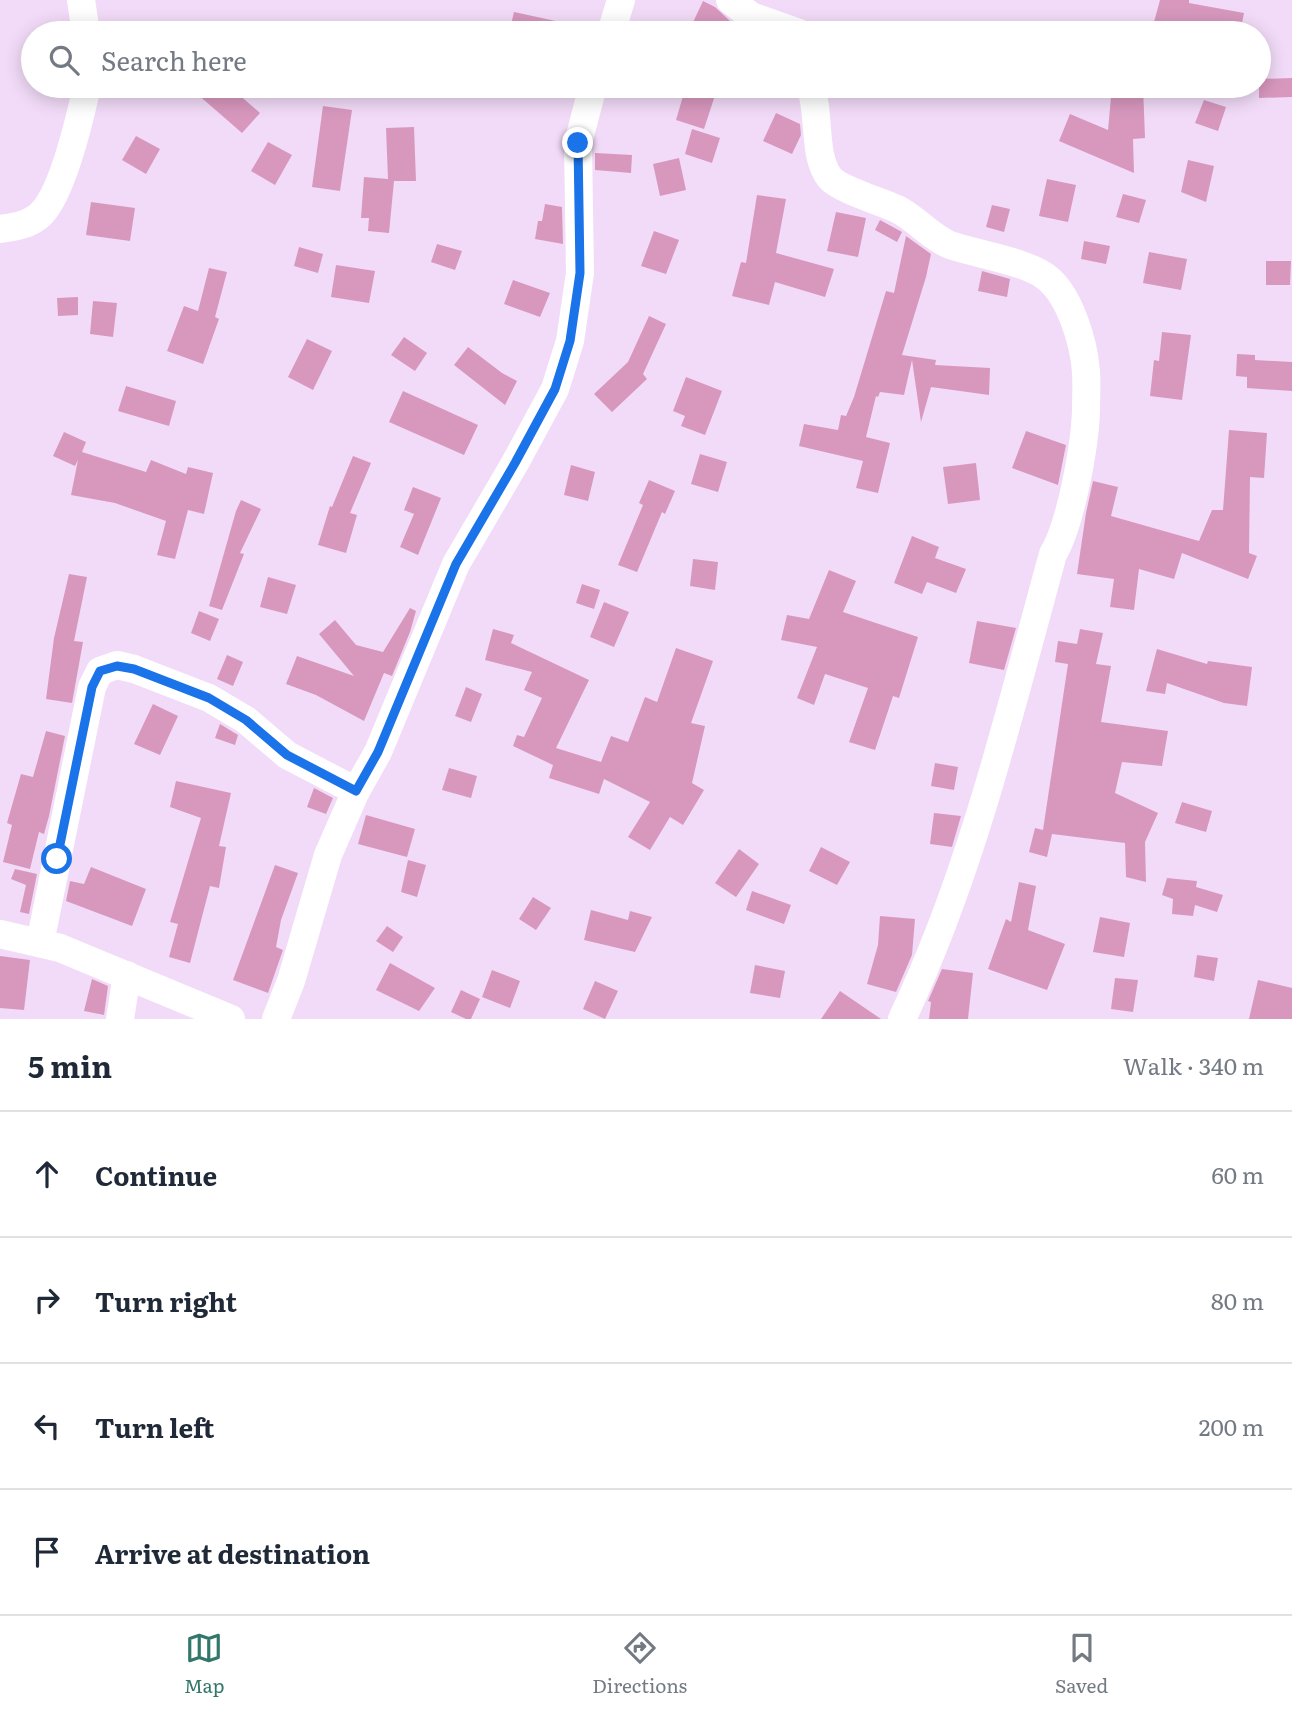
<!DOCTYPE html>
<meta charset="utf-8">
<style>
:root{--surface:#fff;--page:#f6f6f7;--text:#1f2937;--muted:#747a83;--line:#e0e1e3;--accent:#32776a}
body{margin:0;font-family:Literata,serif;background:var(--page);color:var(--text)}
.stop{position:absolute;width:21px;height:21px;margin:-16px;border:5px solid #1a73e8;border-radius:50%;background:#fff}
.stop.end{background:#1a73e8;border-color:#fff;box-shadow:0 2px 7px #0008}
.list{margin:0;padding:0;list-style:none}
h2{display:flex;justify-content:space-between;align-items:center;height:91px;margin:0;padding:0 28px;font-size:30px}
h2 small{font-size:23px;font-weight:400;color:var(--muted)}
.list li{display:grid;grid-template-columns:46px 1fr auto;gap:21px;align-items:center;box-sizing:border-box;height:126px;padding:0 28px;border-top:2px solid var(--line)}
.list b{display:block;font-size:26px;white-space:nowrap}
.list em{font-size:23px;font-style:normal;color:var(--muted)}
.icon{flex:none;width:38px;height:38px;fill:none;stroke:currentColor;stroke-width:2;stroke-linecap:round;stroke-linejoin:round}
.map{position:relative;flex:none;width:1292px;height:1019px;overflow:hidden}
.search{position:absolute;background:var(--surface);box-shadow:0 4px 18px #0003;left:21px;right:21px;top:21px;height:77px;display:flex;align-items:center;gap:18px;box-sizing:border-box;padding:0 24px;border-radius:38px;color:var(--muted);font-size:26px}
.sheet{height:595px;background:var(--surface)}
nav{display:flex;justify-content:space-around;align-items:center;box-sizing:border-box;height:98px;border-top:2px solid var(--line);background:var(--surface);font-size:19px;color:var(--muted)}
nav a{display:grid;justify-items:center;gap:4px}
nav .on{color:var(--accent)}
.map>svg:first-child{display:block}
.building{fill:#d898be}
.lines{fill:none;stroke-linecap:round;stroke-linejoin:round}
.minor{stroke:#fff;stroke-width:28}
.route{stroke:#1a73e8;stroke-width:9}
</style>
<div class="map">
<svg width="1292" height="1019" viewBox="0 0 1292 1019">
<rect width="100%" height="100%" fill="#f2dbf8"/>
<g class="building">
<polygon points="1160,0 1189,0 1189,3 1244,13 1240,33 1151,33"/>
<polygon points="703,1 715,7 730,21 725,33 688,33"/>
<polygon points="514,12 574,25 574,33 509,33"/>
<polygon points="1292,78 1292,97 1259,98 1259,79"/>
<polygon points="188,86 229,86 260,113 242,133"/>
<polygon points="686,86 718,86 704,129 676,120"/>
<polygon points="1112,86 1143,86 1145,138 1133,139 1134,173 1059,141 1070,114 1108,130"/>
<polygon points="1204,100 1226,107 1218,131 1195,123"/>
<polygon points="323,106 352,110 340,191 312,187"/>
<polygon points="776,113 800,124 801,135 792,154 763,141"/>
<polygon points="414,127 416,181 394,181 389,233 368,231 369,218 361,218 364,177 388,179 386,128"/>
<polygon points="692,129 720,138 712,163 685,154"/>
<polygon points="136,136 160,149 146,174 122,160"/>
<polygon points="268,142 292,155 275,185 251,171"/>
<polygon points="595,153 632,155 631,173 595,170"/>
<polygon points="679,158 686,190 660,196 653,164"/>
<polygon points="1188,160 1214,166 1206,202 1181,192"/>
<polygon points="1047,179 1076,185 1068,222 1039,216"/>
<polygon points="1123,194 1146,200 1139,223 1116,217"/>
<polygon points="757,195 786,199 776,253 834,269 825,297 775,282 769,305 732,296 741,262 746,263"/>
<polygon points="91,202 135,208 130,241 86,235"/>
<polygon points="545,204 562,207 563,244 535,239 538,221 542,221"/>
<polygon points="992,205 1010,209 1004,232 986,227"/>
<polygon points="836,212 866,218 858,257 827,251"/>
<polygon points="880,220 902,232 897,242 875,230"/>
<polygon points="654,231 679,240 666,274 641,266"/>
<polygon points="906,236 931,254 926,277 902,355 936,360 935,365 990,368 989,395 931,387 921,422 912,360 904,395 880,392 878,397 876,396 866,437 890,443 878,493 856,488 863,461 799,446 804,424 838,430 841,415 846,416 854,397 886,291 894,293"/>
<polygon points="1084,241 1110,246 1106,264 1081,259"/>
<polygon points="437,244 462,251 455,270 431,262"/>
<polygon points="299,247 323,254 318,273 294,266"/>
<polygon points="1149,252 1187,259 1181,290 1143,283"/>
<polygon points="1266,261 1291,261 1290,285 1266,285"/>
<polygon points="336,265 375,271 369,303 331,297"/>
<polygon points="209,268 227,272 215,317 219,319 203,364 167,351 184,306 198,311"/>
<polygon points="982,271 1010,279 1007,297 978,291"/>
<polygon points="513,280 550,293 540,317 504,304"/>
<polygon points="78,297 78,315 58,316 57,298"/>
<polygon points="93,301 117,303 113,337 90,334"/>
<polygon points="649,316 666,324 643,374 647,379 612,412 594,394 628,362"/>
<polygon points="1162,332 1191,335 1182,400 1150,396 1154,360 1159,361"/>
<polygon points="404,337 427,353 415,371 391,355"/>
<polygon points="307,339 332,351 313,390 288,377"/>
<polygon points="468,347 502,373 517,381 505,405 454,365"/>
<polygon points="1237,354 1255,355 1255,360 1292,362 1292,391 1247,388 1247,377 1236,376"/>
<polygon points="686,377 722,391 705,435 681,426 685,416 673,411"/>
<polygon points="126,386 176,401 169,426 118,411"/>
<polygon points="403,391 478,425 464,455 389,422"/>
<polygon points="1229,430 1267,433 1264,478 1250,477 1249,553 1257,556 1248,579 1182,553 1174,579 1139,569 1134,610 1110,607 1114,579 1077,574 1086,513 1093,481 1118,487 1111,516 1199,541 1212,510 1223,510"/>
<polygon points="1026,431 1066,445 1058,485 1012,468"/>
<polygon points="64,432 86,442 82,452 146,472 151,460 186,474 188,467 213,473 204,514 188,510 175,559 157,555 166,521 115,503 71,495 78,460 75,466 53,456"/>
<polygon points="700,454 727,462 718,492 691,484"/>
<polygon points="353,456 371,463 350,513 357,515 346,553 318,545 330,506 332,507"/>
<polygon points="976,463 980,500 948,504 943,467"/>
<polygon points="571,465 595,472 588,501 564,495"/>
<polygon points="649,480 675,491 665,514 662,512 637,572 618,565 643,505 639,503"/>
<polygon points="413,487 441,498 418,555 400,547 414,514 404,510"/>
<polygon points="241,500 261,509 240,553 244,554 222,610 209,606 236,511"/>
<polygon points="912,536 939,547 935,558 966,569 956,593 927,582 922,594 894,583"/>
<polygon points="693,559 718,562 715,590 690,586"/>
<polygon points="829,570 856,581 843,612 918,637 899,698 893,696 875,750 849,742 868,688 825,674 814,705 797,698 817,647 781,640 787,615 809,619"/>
<polygon points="69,574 87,577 74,641 83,642 72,703 46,699 54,638"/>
<polygon points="268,577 296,585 287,614 260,607"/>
<polygon points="582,584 600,590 594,609 576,603"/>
<polygon points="604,602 629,612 614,647 590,637"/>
<polygon points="410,608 416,611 410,632 392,676 384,673 364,721 316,695 286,684 297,656 354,676 319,634 335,620 356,645 383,652"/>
<polygon points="199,611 219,619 210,641 191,633"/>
<polygon points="977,621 1016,628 1004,670 969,663"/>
<polygon points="493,629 514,635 511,643 589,680 556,748 601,762 611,736 628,742 645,697 657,702 676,648 713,661 691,723 705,726 692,783 704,790 683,825 670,817 650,850 628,837 650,802 604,779 599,794 549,778 553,765 513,746 517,735 524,737 542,698 524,690 532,672 485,660"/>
<polygon points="1080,629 1103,633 1096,664 1111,666 1101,722 1168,731 1162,766 1122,762 1115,793 1158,813 1145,842 1146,882 1126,877 1125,843 1052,834 1047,857 1029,852 1035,828 1043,830 1068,664 1055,662 1058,641 1077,644"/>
<polygon points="1157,649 1207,664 1208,661 1252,667 1247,706 1224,703 1167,683 1165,694 1146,691"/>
<polygon points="227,655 243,662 233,686 217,679"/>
<polygon points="466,687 482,694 471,722 455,716"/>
<polygon points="153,704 178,716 160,755 134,744"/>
<polygon points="220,724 238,735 235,745 215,738"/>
<polygon points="46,731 65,736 49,816 44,834 39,832 30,869 3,862 12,825 7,823 21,774 33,777"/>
<polygon points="935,763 958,767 954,790 931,786"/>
<polygon points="449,768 477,776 471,798 442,790"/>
<polygon points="176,781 231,793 219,846 226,847 219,888 210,886 190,963 169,957 178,924 170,922 201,818 170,807"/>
<polygon points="314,788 333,798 326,814 307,807"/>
<polygon points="1182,802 1212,811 1206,832 1175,823"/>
<polygon points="934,813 961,816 952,847 930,844"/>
<polygon points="366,815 415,829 407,857 358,844"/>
<polygon points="821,847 850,862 837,885 809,871"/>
<polygon points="739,849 759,864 736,897 715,883"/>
<polygon points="408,860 426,865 417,897 401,892"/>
<polygon points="275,865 298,873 281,920 276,947 283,950 268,993 233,980"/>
<polygon points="91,867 146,889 132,926 66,901 70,881 84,884"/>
<polygon points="15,869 37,874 29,914 20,912 26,885 11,879"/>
<polygon points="1167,878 1197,881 1196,887 1223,895 1217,912 1195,905 1193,916 1172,914 1173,899 1162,895"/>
<polygon points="1019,882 1036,886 1028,930 1065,944 1047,990 988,969 1006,919 1011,922"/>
<polygon points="752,891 791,905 784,924 746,910"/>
<polygon points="533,897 551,908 536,930 519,919"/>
<polygon points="591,910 628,920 630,911 652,917 635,952 584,940"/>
<polygon points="880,916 915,919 912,955 896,992 867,984 878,945"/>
<polygon points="1100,917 1130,923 1124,957 1093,952"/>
<polygon points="387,926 403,937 393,952 376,941"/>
<polygon points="1197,955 1218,958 1214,981 1194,977"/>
<polygon points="0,956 30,960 24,1010 0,1008"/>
<polygon points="390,963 435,988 419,1011 376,990"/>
<polygon points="755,965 785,971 780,998 750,993"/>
<polygon points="942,969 973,973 968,1019 929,1019 931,1002 928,1001"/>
<polygon points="492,970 520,981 510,1008 482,997"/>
<polygon points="1115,978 1138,980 1133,1012 1111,1009"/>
<polygon points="92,979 108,986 104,1015 84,1011"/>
<polygon points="1258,980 1292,988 1292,1019 1249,1019"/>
<polygon points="595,981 618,991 605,1019 583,1009"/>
<polygon points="461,990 480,999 471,1019 466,1019 451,1012"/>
<polygon points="840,991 881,1019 821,1019"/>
</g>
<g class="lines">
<g class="minor">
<polyline points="81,0 86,33"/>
<polyline points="730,0 751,16 799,33"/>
<polyline points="611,33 621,0"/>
<path d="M810 86C821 113 812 156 830 178 839 189 882 202 897 209 916 218 930 237 950 245 976 254 1025 261 1046 277 1070 295 1084 343 1086 372 1087 385 1086 397 1086 410 1085 445 1071 524 1053 554 1010 710 972 872 902 1019"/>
<path d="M0 229C14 227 30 225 41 214 63 192 80 118 87 86"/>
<polyline points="0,934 60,948 231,1019"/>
<polyline points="40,943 92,687 100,671 117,665 134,669 209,698 246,720 287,755 356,791"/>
<polyline points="120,1019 127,975"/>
<polyline points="276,1019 291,981 328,855 356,791 378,752 456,564 515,463 555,389 570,341 580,273 578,143 593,86"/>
</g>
</g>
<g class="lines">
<polyline class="route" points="57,859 92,687 100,671 117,666 134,669 209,698 246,720 287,755 356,791 378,752 456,564 515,463 555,389 570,341 580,273 578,143"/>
</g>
</svg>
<div class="stop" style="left:57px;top:859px"></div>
<div class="stop end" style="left:578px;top:143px"></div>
<div class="search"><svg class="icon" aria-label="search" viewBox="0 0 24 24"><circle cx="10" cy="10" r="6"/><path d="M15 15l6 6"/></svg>Search here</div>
</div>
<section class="sheet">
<h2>5 min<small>Walk · 340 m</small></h2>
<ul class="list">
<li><svg class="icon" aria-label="ahead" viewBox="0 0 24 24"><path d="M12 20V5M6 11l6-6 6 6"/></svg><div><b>Continue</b></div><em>60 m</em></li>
<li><svg class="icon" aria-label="right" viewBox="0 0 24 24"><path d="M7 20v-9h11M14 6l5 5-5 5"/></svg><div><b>Turn right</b></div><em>80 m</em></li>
<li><svg class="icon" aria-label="left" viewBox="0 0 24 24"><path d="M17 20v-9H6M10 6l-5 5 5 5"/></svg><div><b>Turn left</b></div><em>200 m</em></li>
<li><svg class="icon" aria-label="arrive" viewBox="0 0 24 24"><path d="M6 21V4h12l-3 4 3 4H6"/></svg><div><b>Arrive at destination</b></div></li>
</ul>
</section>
<nav>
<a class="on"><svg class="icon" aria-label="map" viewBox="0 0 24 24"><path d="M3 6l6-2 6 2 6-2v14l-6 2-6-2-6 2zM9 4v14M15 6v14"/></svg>Map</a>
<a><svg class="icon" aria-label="directions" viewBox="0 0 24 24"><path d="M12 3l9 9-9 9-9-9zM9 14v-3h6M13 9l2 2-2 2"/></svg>Directions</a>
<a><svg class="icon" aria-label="saved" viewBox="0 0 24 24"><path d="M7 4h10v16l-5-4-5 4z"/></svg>Saved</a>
</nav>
